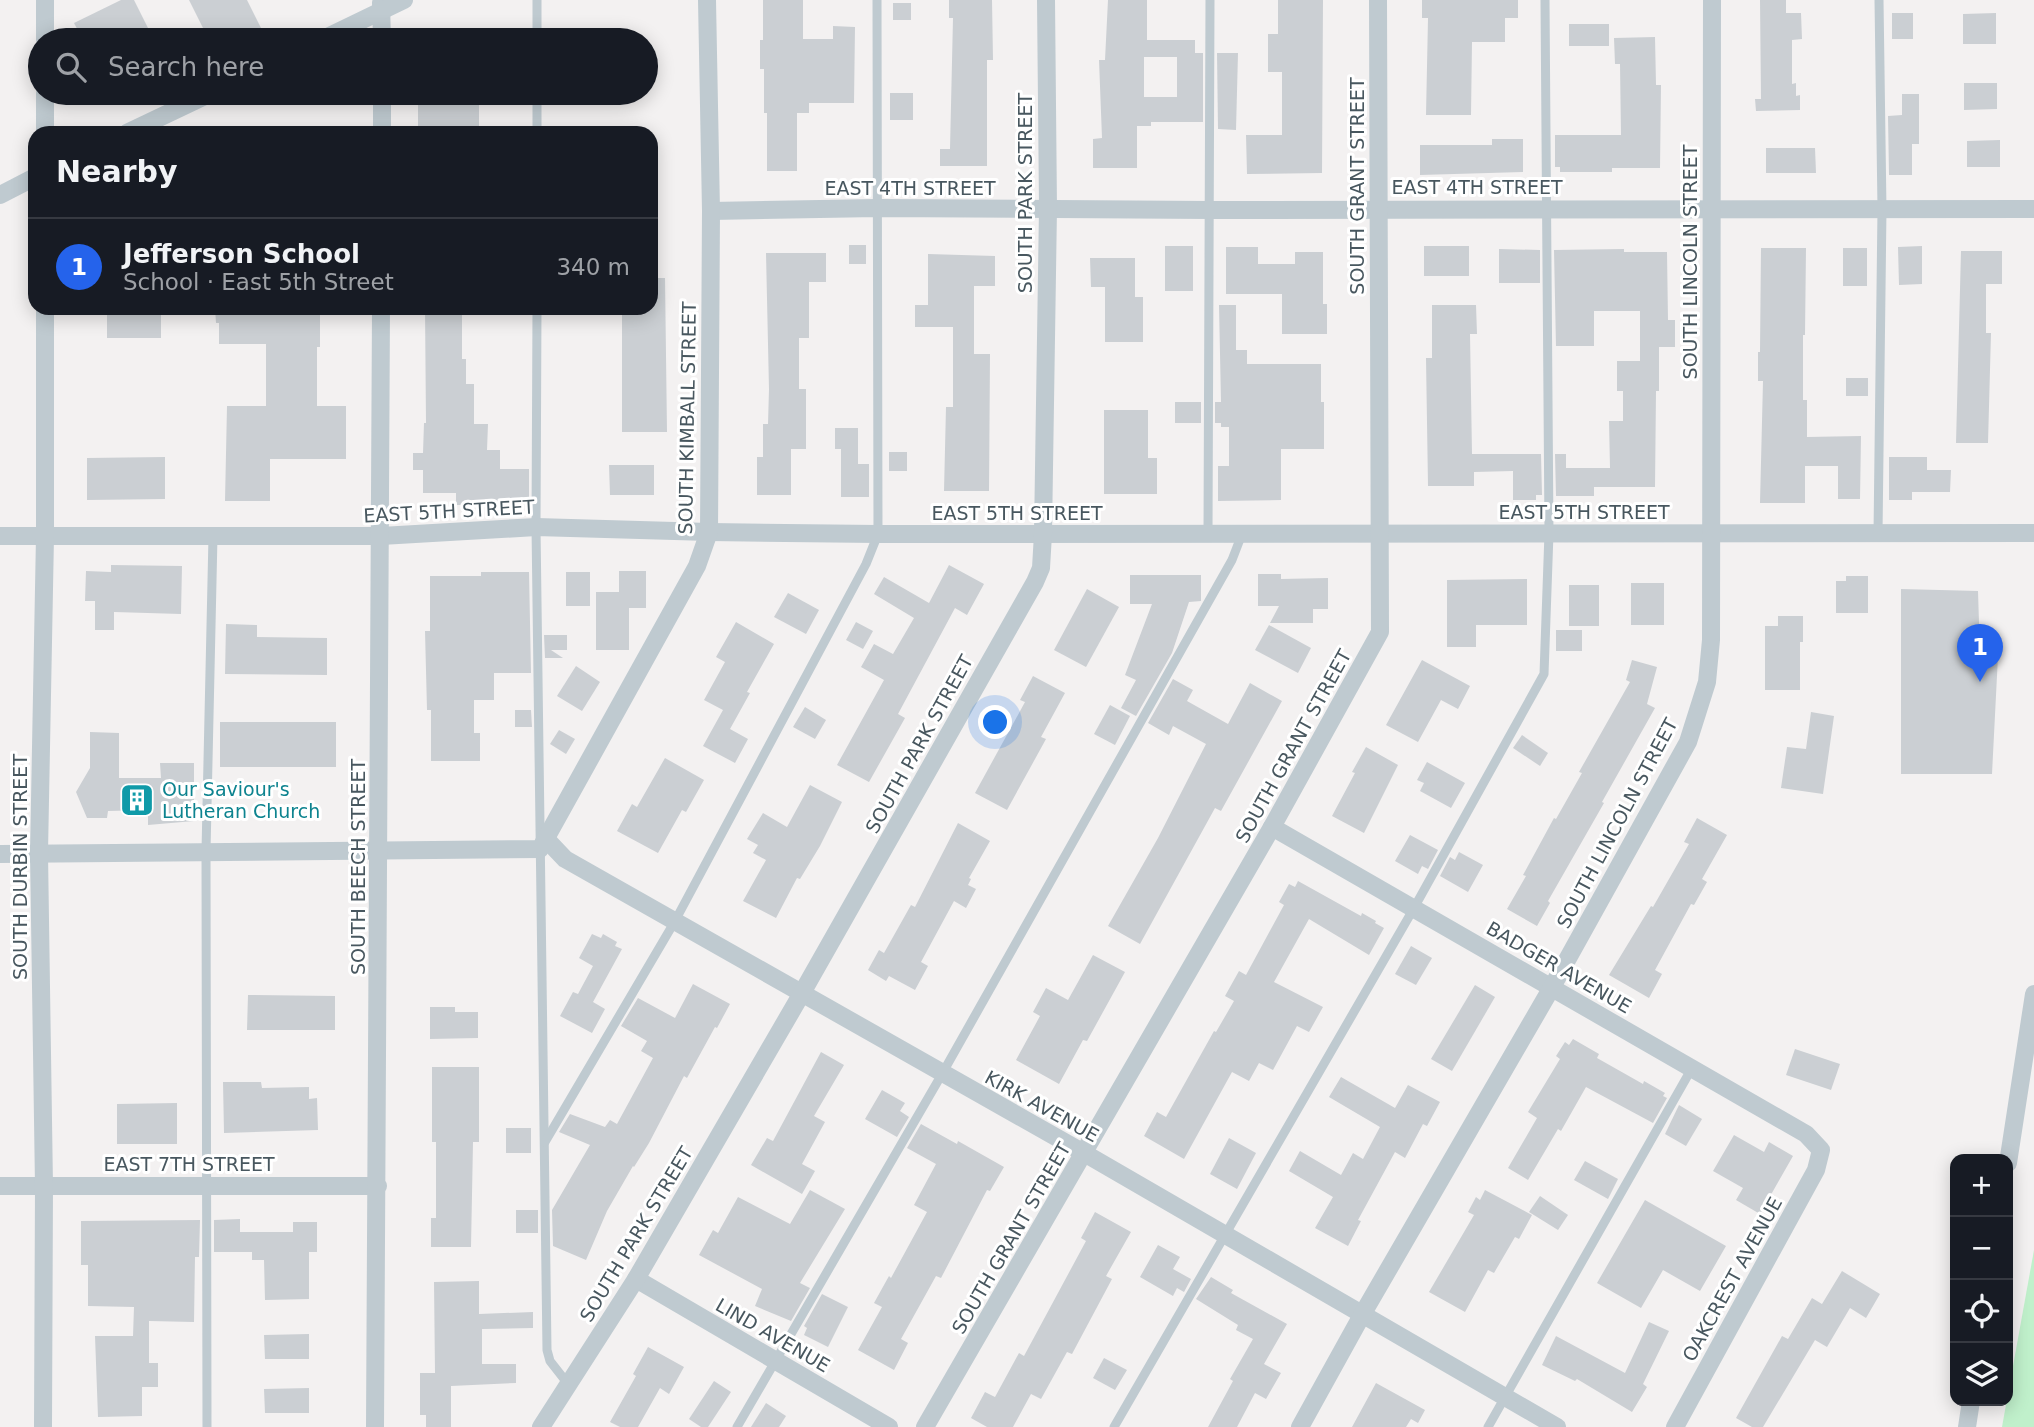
<!DOCTYPE html>
<meta charset="utf-8">
<style>
:root{--surface:#171b24;--page:#242831;--text:#f1f3f6;--muted:#9ea1a6;--line:#363941;--accent:#2563eb}
body{margin:0;font-family:"DejaVu Sans",sans-serif;background:var(--page);color:var(--text)}
.controls{position:absolute;right:21px;bottom:21px;display:grid;overflow:hidden;border-radius:14px;box-shadow:0 4px 18px #0003}
.controls button{width:63px;height:63px;display:grid;place-items:center;padding:0;border:0;border-bottom:2px solid var(--line);background:var(--surface);color:var(--text);font:35px sans-serif}
.you{position:absolute;left:996px;top:723px;width:24px;height:24px;margin:-18px;border:5px solid #fff;border-radius:50%;background:#1a73e8;box-shadow:0 0 0 10px #1a73e833}
.badge{display:grid;place-items:center;width:46px;height:46px;border-radius:50%;background:var(--accent);color:#fff;font-size:23px;font-weight:700}
.pin{position:absolute;translate:-50% -58px;filter:drop-shadow(0 2px 4px #0008)}
.pin::after{content:'';position:absolute;top:37px;width:24px;height:21px;background:inherit;clip-path:polygon(0 0,100% 0,50% 100%)}
.list{margin:0;padding:0;list-style:none}
h2{display:flex;justify-content:space-between;align-items:center;height:91px;margin:0;padding:0 28px;font-size:30px}
h2 small{font-size:23px;font-weight:400;color:var(--muted)}
.list li{display:grid;grid-template-columns:46px 1fr auto;gap:21px;align-items:center;box-sizing:border-box;height:98px;padding:0 28px;border-top:2px solid var(--line)}
.list b{display:block;font-size:26px;white-space:nowrap}
.list p{margin:0;font-size:23px;white-space:nowrap;color:var(--muted)}
.list em{font-size:23px;font-style:normal;color:var(--muted)}
.icon{flex:none;width:38px;height:38px;fill:none;stroke:currentColor;stroke-width:2;stroke-linecap:round;stroke-linejoin:round}
.map{position:relative;flex:none;width:2034px;height:1427px;overflow:hidden}
.search{position:absolute;background:var(--surface);box-shadow:0 4px 18px #0003;left:28px;top:28px;width:630px;height:77px;display:flex;align-items:center;gap:18px;box-sizing:border-box;padding:0 24px;border-radius:38px;color:var(--muted);font-size:26px}
.panel{position:absolute;background:var(--surface);box-shadow:0 4px 18px #0003;left:28px;top:126px;width:630px;height:189px;border-radius:21px}
.map>svg:first-child{display:block}
.green{fill:#c0f0cb}
.building{fill:#cbcfd3;fill-rule:evenodd}
.lines{fill:none;stroke-linecap:round;stroke-linejoin:round}
.lane{stroke:#bfcad0;stroke-width:9}
.street{stroke:#bfcad0;stroke-width:18}
.labels{text-anchor:middle;stroke-width:6;stroke-linejoin:round;paint-order:stroke}
.street-label{font-size:19px;fill:#48575f;stroke:#fff}
.culture-label{font-size:19px;fill:#0d838f;stroke:#fff;text-anchor:start}
</style>
<div class="map">
<svg width="2034" height="1427" viewBox="0 0 2034 1427">
<rect width="100%" height="100%" fill="#f3f1f1"/>
<polygon class="green" points="2034,1250 2034,1427 2002,1427"/>
<g class="building">
<polygon points="121,0 134,0 154,40 83,40 74,23"/>
<polygon points="189,0 247,0 261,28 237,40 209,40"/>
<polygon points="763,0 803,0 803,39 833,39 833,26 855,27 854,103 809,103 809,113 797,113 797,171 767,171 767,113 764,113 764,69 760,69 760,40 763,40"/>
<polygon points="949,0 992,0 993,60 987,60 987,166 940,166 940,149 950,149 953,18 949,18"/>
<path d="M1108 0H1147V40H1195V53H1203V122H1151V126H1137V168H1093V139L1102 138 1099 60H1105ZM1144 57H1177V97H1144Z"/>
<polygon points="1278,0 1323,0 1322,173 1247,174 1246,135 1282,135 1282,72 1268,72 1268,34 1278,34"/>
<polygon points="1422,0 1518,0 1518,18 1505,18 1505,42 1472,42 1471,115 1426,115 1428,18 1422,18"/>
<polygon points="1760,0 1786,0 1786,13 1801,13 1802,39 1792,40 1792,84 1796,83 1796,96 1800,95 1800,110 1756,111 1755,99 1761,99"/>
<rect x="893" y="3" width="18" height="17"/>
<rect x="1892" y="13" width="21" height="26"/>
<polygon points="1996,13 1996,44 1963,44 1963,14"/>
<rect x="1569" y="24" width="40" height="22"/>
<polygon points="1655,37 1656,85 1661,85 1660,168 1612,168 1612,172 1560,172 1560,167 1555,167 1555,135 1621,135 1620,64 1615,64 1614,38"/>
<polygon points="1217,53 1238,53 1236,130 1218,129"/>
<polygon points="1964,83 1997,83 1997,109 1964,110"/>
<rect x="418" y="93" width="61" height="33"/>
<rect x="890" y="93" width="23" height="27"/>
<polygon points="1902,94 1919,94 1919,144 1912,144 1912,175 1889,175 1888,116 1902,115"/>
<polygon points="1492,139 1523,139 1523,172 1420,175 1420,145 1492,145"/>
<polygon points="2000,140 2000,167 1967,167 1967,141"/>
<polygon points="1766,148 1815,148 1816,173 1766,173"/>
<rect x="849" y="245" width="17" height="19"/>
<rect x="1165" y="246" width="28" height="45"/>
<rect x="1424" y="246" width="45" height="30"/>
<polygon points="1922,246 1922,284 1899,285 1898,247"/>
<polygon points="1226,247 1258,247 1258,264 1295,264 1295,252 1323,252 1323,304 1327,304 1327,334 1282,334 1282,294 1226,294"/>
<polygon points="1761,248 1806,248 1805,335 1803,335 1803,400 1807,400 1807,437 1861,436 1860,499 1838,499 1838,466 1805,466 1805,503 1760,503 1763,381 1758,381 1758,352 1760,352"/>
<rect x="1843" y="248" width="24" height="38"/>
<polygon points="1499,249 1540,250 1540,283 1499,283"/>
<polygon points="1624,249 1624,252 1667,252 1668,320 1675,320 1675,347 1659,347 1659,391 1656,391 1655,487 1594,487 1594,496 1556,496 1555,454 1566,454 1566,468 1610,468 1609,421 1623,421 1623,391 1617,391 1617,361 1640,361 1640,311 1594,311 1594,346 1556,346 1554,250"/>
<polygon points="1961,251 2002,251 2002,284 1986,284 1986,333 1991,333 1988,443 1956,443"/>
<polygon points="766,253 826,253 826,282 809,282 809,338 799,338 799,389 806,389 806,449 791,449 791,495 757,495 757,457 763,457 763,424 768,424 769,389"/>
<polygon points="928,254 995,256 995,286 974,286 974,354 990,354 989,491 944,491 946,407 953,407 953,327 915,327 915,305 928,305"/>
<polygon points="1090,258 1135,258 1135,297 1143,297 1143,342 1105,342 1105,287 1091,287"/>
<polygon points="651,278 665,278 667,432 622,432 622,308 651,308"/>
<polygon points="1219,305 1236,305 1236,350 1247,350 1247,364 1321,364 1321,402 1324,402 1324,449 1281,449 1281,500 1218,501 1218,466 1229,466 1229,427 1221,427 1221,423 1215,423 1215,402 1221,402"/>
<polygon points="1432,305 1476,305 1477,334 1470,334 1472,454 1541,454 1542,495 1536,495 1536,500 1513,500 1513,471 1474,472 1474,486 1428,486 1426,358 1432,358"/>
<rect x="107" y="308" width="54" height="30"/>
<polygon points="215,308 320,308 320,347 317,347 317,406 346,406 346,459 270,459 270,501 225,501 227,406 266,406 266,344 219,344 219,323 216,323"/>
<polygon points="425,308 462,308 462,359 466,359 466,384 474,384 474,424 488,424 487,450 500,450 500,469 529,469 529,505 456,505 456,493 423,493 423,470 413,470 413,453 423,453 424,423 426,423"/>
<rect x="1846" y="378" width="22" height="18"/>
<rect x="1175" y="402" width="26" height="21"/>
<polygon points="1104,410 1148,410 1148,458 1157,458 1157,494 1104,494"/>
<polygon points="835,428 858,428 858,464 869,464 869,497 841,497 841,449 835,449"/>
<rect x="889" y="452" width="18" height="19"/>
<polygon points="165,457 165,499 87,500 87,458"/>
<polygon points="1889,457 1927,457 1927,470 1951,470 1950,492 1912,492 1912,500 1889,500"/>
<polygon points="609,465 654,465 654,495 610,495"/>
<polygon points="111,565 182,566 181,614 114,612 114,630 95,630 95,601 85,601 86,571 111,572"/>
<polygon points="949,565 984,584 967,615 955,608 898,714 905,718 869,782 837,765 884,680 861,667 874,644 893,654 914,618 874,594 884,577 929,603"/>
<polygon points="619,571 646,571 646,608 629,608 629,650 596,650 596,592 619,592"/>
<polygon points="481,572 529,572 531,673 494,673 494,700 474,700 474,733 480,733 480,761 431,761 431,710 427,710 425,631 430,631 430,576 481,576"/>
<rect x="566" y="572" width="24" height="34"/>
<polygon points="1258,574 1281,574 1281,579 1328,578 1328,609 1313,609 1313,623 1270,623 1279,606 1258,606"/>
<polygon points="1130,575 1201,575 1201,601 1189,602 1172,653 1136,716 1121,708 1136,680 1125,675 1152,604 1130,604"/>
<polygon points="1846,576 1868,576 1868,613 1836,613 1836,581 1846,581"/>
<polygon points="1527,579 1527,625 1476,625 1476,647 1447,647 1447,580"/>
<rect x="1631" y="583" width="33" height="42"/>
<rect x="1569" y="585" width="30" height="41"/>
<polygon points="1087,589 1119,607 1086,667 1054,650"/>
<polygon points="1901,589 1978,591 1980,655 1998,656 1992,774 1901,774"/>
<polygon points="788,593 819,610 806,634 774,617"/>
<polygon points="1778,616 1803,616 1803,642 1800,642 1800,690 1765,690 1765,626 1778,626"/>
<polygon points="736,622 774,644 747,692 750,693 730,729 748,739 735,763 703,746 723,710 704,700 725,662 716,657"/>
<polygon points="856,622 873,631 863,649 846,640"/>
<polygon points="226,624 257,625 257,637 327,638 327,675 225,674"/>
<polygon points="1269,625 1311,648 1298,673 1255,650"/>
<rect x="1556" y="630" width="26" height="21"/>
<polygon points="544,635 567,635 567,650 551,650 563,658 545,658"/>
<polygon points="1422,660 1470,686 1458,709 1441,700 1418,742 1386,725"/>
<polygon points="1632,660 1657,667 1647,704 1655,708 1602,802 1604,803 1548,901 1550,903 1537,926 1507,909 1526,876 1523,875 1554,818 1556,819 1582,773 1579,772 1630,682 1626,680"/>
<polygon points="576,666 600,682 582,711 557,696"/>
<polygon points="1033,676 1065,693 1041,737 1046,739 1007,810 975,793 1025,702 1020,700"/>
<polygon points="1173,679 1193,690 1187,701 1228,724 1250,683 1282,701 1221,811 1215,808 1140,944 1108,926 1158,838 1206,744 1173,726 1169,735 1148,723"/>
<polygon points="1110,705 1130,716 1115,745 1094,734"/>
<polygon points="805,707 826,720 815,739 793,727"/>
<polygon points="515,710 531,710 532,727 515,727"/>
<polygon points="1811,712 1834,716 1823,794 1781,788 1787,747 1806,749"/>
<rect x="220" y="722" width="116" height="45"/>
<polygon points="559,730 575,739 566,754 550,744"/>
<polygon points="90,732 119,733 119,778 161,778 160,763 194,763 194,821 148,825 148,810 108,811 107,818 87,818 76,792 90,768"/>
<polygon points="1522,735 1548,753 1540,766 1513,748"/>
<polygon points="1366,747 1398,765 1364,833 1332,816 1355,773 1352,772"/>
<polygon points="665,758 704,780 686,812 682,810 658,853 617,831 632,804 637,807"/>
<polygon points="1427,762 1465,783 1451,808 1420,791 1424,783 1417,780"/>
<polygon points="810,785 842,802 820,846 800,879 797,878 776,918 743,901 766,860 753,853 758,845 747,839 763,813 787,827"/>
<polygon points="1697,818 1727,835 1702,879 1707,882 1694,905 1691,904 1655,970 1662,974 1649,998 1609,975 1651,906 1653,907 1689,844 1684,842"/>
<polygon points="958,823 990,841 969,878 971,879 968,885 976,889 966,908 954,901 921,962 928,966 915,990 889,976 886,981 868,970 879,950 884,953 911,905 915,907"/>
<polygon points="1410,835 1438,850 1428,869 1422,866 1418,874 1395,861"/>
<polygon points="1459,852 1483,865 1468,892 1440,876 1450,857 1455,860"/>
<polygon points="1298,881 1361,916 1362,913 1376,921 1375,923 1384,928 1369,955 1309,919 1274,982 1323,1007 1309,1032 1297,1026 1273,1070 1259,1063 1249,1081 1232,1072 1184,1159 1144,1136 1157,1112 1166,1117 1214,1031 1216,1032 1234,1001 1225,996 1239,971 1246,975 1284,905 1279,902 1289,884 1295,887"/>
<polygon points="592,934 601,938 603,934 617,942 615,946 622,949 593,1002 605,1009 592,1033 560,1016 573,992 578,994 593,966 579,958"/>
<polygon points="1411,946 1432,958 1416,985 1395,974"/>
<polygon points="1093,955 1125,972 1087,1041 1083,1040 1059,1084 1016,1060 1040,1016 1033,1012 1046,988 1068,1000"/>
<polygon points="693,984 730,1004 717,1028 715,1027 687,1078 684,1076 649,1143 634,1167 633,1166 607,1211 586,1260 553,1246 552,1210 590,1145 559,1132 570,1114 605,1127 610,1120 617,1124 653,1058 641,1051 647,1041 621,1026 638,998 675,1018"/>
<polygon points="1475,985 1495,997 1452,1071 1431,1059"/>
<polygon points="248,995 335,996 335,1030 247,1030"/>
<polygon points="430,1007 455,1007 455,1012 478,1012 478,1038 430,1039"/>
<polygon points="1573,1039 1599,1054 1597,1058 1643,1084 1644,1081 1665,1093 1663,1096 1667,1098 1653,1123 1586,1087 1561,1131 1558,1129 1528,1180 1508,1168 1537,1118 1528,1112 1560,1059 1556,1056 1565,1042 1569,1045"/>
<polygon points="1795,1049 1840,1064 1831,1090 1786,1075"/>
<polygon points="821,1052 844,1065 814,1116 825,1122 802,1164 815,1171 802,1194 751,1165 767,1138 773,1141"/>
<polygon points="432,1067 479,1067 479,1142 473,1142 471,1247 431,1247 431,1218 436,1218 436,1142 432,1142"/>
<polygon points="1341,1077 1395,1108 1408,1085 1440,1102 1427,1126 1423,1124 1405,1158 1395,1152 1358,1220 1361,1221 1348,1246 1315,1228 1333,1197 1289,1171 1300,1151 1341,1175 1353,1153 1363,1159 1380,1127 1329,1097"/>
<polygon points="223,1082 261,1082 262,1088 309,1087 309,1099 317,1098 318,1130 224,1133"/>
<polygon points="882,1090 905,1103 900,1111 909,1117 897,1137 865,1119"/>
<polygon points="177,1103 177,1144 117,1144 117,1104"/>
<polygon points="1679,1105 1702,1119 1686,1146 1665,1134"/>
<polygon points="921,1124 957,1144 958,1141 1004,1167 990,1191 987,1190 941,1278 936,1276 901,1339 908,1343 894,1370 858,1350 882,1307 874,1303 889,1276 891,1278 927,1212 914,1205 936,1164 907,1148"/>
<rect x="506" y="1128" width="25" height="25"/>
<polygon points="1734,1135 1764,1152 1769,1142 1793,1156 1760,1214 1736,1200 1743,1188 1713,1171"/>
<polygon points="1229,1138 1256,1153 1237,1189 1210,1174"/>
<polygon points="1585,1161 1618,1179 1608,1199 1574,1180"/>
<polygon points="810,1190 845,1209 800,1283 810,1288 791,1321 755,1306 762,1289 699,1255 713,1230 718,1233 738,1197 790,1224"/>
<polygon points="1485,1190 1532,1215 1519,1239 1515,1237 1494,1273 1488,1270 1465,1312 1429,1292 1474,1215 1468,1212 1476,1197 1480,1200"/>
<polygon points="1540,1196 1568,1215 1558,1230 1529,1212"/>
<polygon points="1645,1200 1726,1246 1700,1291 1663,1270 1641,1308 1597,1283"/>
<rect x="516" y="1210" width="22" height="23"/>
<polygon points="1095,1212 1131,1232 1106,1276 1112,1279 1072,1354 1067,1352 1041,1399 1031,1394 1013,1427 987,1427 971,1418 985,1392 995,1397 1019,1353 1024,1356 1086,1241 1081,1238"/>
<polygon points="240,1219 240,1232 293,1232 293,1222 317,1222 317,1252 309,1252 309,1299 265,1300 264,1260 252,1260 252,1252 214,1252 214,1220"/>
<polygon points="200,1220 199,1257 195,1257 194,1322 149,1321 149,1363 158,1363 158,1387 142,1387 142,1416 98,1417 95,1336 133,1336 134,1307 88,1306 88,1265 81,1265 81,1221"/>
<polygon points="1158,1245 1180,1257 1173,1269 1191,1279 1184,1292 1177,1288 1173,1296 1140,1277"/>
<polygon points="1842,1271 1880,1294 1866,1318 1850,1308 1827,1347 1815,1340 1763,1427 1752,1427 1736,1418 1782,1336 1788,1339 1812,1298 1822,1304"/>
<polygon points="1211,1277 1233,1290 1231,1293 1287,1324 1264,1364 1281,1373 1266,1399 1255,1393 1237,1427 1208,1427 1233,1381 1230,1379 1253,1339 1236,1330 1238,1325 1196,1299"/>
<polygon points="479,1281 479,1314 533,1312 533,1328 482,1329 482,1364 516,1364 516,1383 451,1386 451,1427 426,1427 426,1415 420,1415 420,1373 435,1373 434,1282"/>
<polygon points="822,1294 848,1307 828,1347 804,1335 807,1328 804,1326"/>
<polygon points="1649,1322 1669,1331 1643,1384 1647,1387 1632,1412 1577,1379 1575,1381 1542,1365 1556,1336 1625,1373"/>
<polygon points="309,1334 309,1359 265,1359 264,1335"/>
<polygon points="648,1347 684,1367 669,1394 660,1388 638,1427 620,1427 610,1422 636,1376 633,1374"/>
<polygon points="1104,1358 1127,1370 1115,1390 1093,1378"/>
<polygon points="714,1381 731,1392 708,1427 701,1427 689,1419"/>
<polygon points="1376,1383 1425,1410 1418,1423 1411,1419 1406,1427 1352,1427"/>
<polygon points="309,1388 309,1413 265,1413 264,1389"/>
<polygon points="766,1403 786,1416 779,1427 751,1427"/>
</g>
<g class="lines">
<g class="lane">
<polyline points="537,40 537,0"/>
<polyline points="537,133 537,93"/>
<polyline points="537,308 536,527 547,1350 550,1361 568,1384"/>
<polyline points="1208,534 1210,0"/>
<polyline points="1878,534 1882,209 1879,0"/>
<polyline points="545,1142 675,921 866,564 878,534 877,0"/>
<polyline points="207,1427 206,851 213,536"/>
<polyline points="737,1427 942,1074 1232,560 1242,534"/>
<polyline points="1114,1427 1414,908 1544,674 1549,533 1545,0"/>
<polyline points="1488,1427 1692,1068"/>
</g>
<g class="street">
<polyline points="45,0 45,40"/>
<polyline points="381,3 382,40"/>
<polyline points="321,40 404,0"/>
<polyline points="45,93 45,133"/>
<polyline points="127,133 211,93"/>
<polyline points="382,133 382,93"/>
<polyline points="0,195 35,177"/>
<polyline points="711,211 877,208 1210,210 2034,209"/>
<polyline points="0,536 381,536 536,527 709,532 878,534 2034,533"/>
<polyline points="1272,827 1806,1134 1821,1150 1816,1170 1675,1427"/>
<polyline points="546,839 565,859 1084,1153 1557,1427"/>
<polyline points="0,854 540,849 697,566 709,532 711,211 707,0"/>
<polyline points="2008,1163 2034,994"/>
<polyline points="0,1186 378,1186"/>
<polyline points="636,1279 889,1427"/>
<polyline points="43,1427 44,1186 39,853 45,536 45,308"/>
<polyline points="375,1427 381,308"/>
<polyline points="541,1427 636,1279 802,993 1035,582 1041,568 1043,534 1048,208 1046,0"/>
<polyline points="925,1427 1272,827 1380,632 1378,0"/>
<polyline points="1300,1427 1362,1315 1552,987 1688,742 1707,682 1711,640 1712,0"/>
<polyline points="1967,1427 1971,1401"/>
</g>
</g>
<defs>
<g id="building-square" transform="scale(1.75)"><rect x="-9" y="-9" width="18" height="18" rx="4" fill="#0f9aa8" stroke="#fff"/><path d="M-4-6H4V6H1V3H-1V6H-4ZM-2.5-4.3h1.7v1.8h-1.7ZM.8-4.3h1.7v1.8H.8ZM-2.5-1h1.7V.8h-1.7ZM.8-1h1.7V.8H.8Z" fill="#fff"/></g>
</defs>
<g fill-rule="evenodd">
<use href="#building-square" x="137" y="800"/>
</g>
<g class="labels">
<g class="street-label">
<text transform="translate(1357 186) rotate(-90)" y="7">SOUTH GRANT STREET</text>
<text x="1477" y="194">EAST 4TH STREET</text>
<text x="910" y="195">EAST 4TH STREET</text>
<text transform="translate(1025 193) rotate(-90)" y="7">SOUTH PARK STREET</text>
<text transform="translate(1690 262) rotate(-90)" y="7">SOUTH LINCOLN STREET</text>
<text transform="translate(687 418) rotate(-89)" y="7">SOUTH KIMBALL STREET</text>
<text transform="translate(449 511) rotate(-3)" y="7">EAST 5TH STREET</text>
<text x="1584" y="519">EAST 5TH STREET</text>
<text x="1017" y="520">EAST 5TH STREET</text>
<text transform="translate(919 744) rotate(-61)" y="7">SOUTH PARK STREET</text>
<text transform="translate(1293 746) rotate(-61)" y="7">SOUTH GRANT STREET</text>
<text transform="translate(1617 823) rotate(-62)" y="7">SOUTH LINCOLN STREET</text>
<text transform="translate(20 867) rotate(-90)" y="7">SOUTH DURBIN STREET</text>
<text transform="translate(358 867) rotate(-90)" y="7">SOUTH BEECH STREET</text>
<text transform="translate(1559 967) rotate(30)" y="7">BADGER AVENUE</text>
<text transform="translate(1042 1106) rotate(29)" y="7">KIRK AVENUE</text>
<text x="189" y="1171">EAST 7TH STREET</text>
<text transform="translate(636 1234) rotate(-59)" y="7">SOUTH PARK STREET</text>
<text transform="translate(1011 1238) rotate(-60)" y="7">SOUTH GRANT STREET</text>
<text transform="translate(1732 1279) rotate(-61)" y="7">OAKCREST AVENUE</text>
<text transform="translate(773 1335) rotate(30)" y="7">LIND AVENUE</text>
</g>
<g class="culture-label">
<text x="162" y="796">Our Saviour's<tspan x="162" dy="22">Lutheran Church</tspan></text>
</g>
</g>
</svg>
<div class="controls">
<button>+</button>
<button>−</button>
<button><svg class="icon" aria-label="locate" viewBox="0 0 24 24"><circle cx="12" cy="12" r="6"/><path d="M12 2v4M12 18v4M2 12h4M18 12h4"/></svg></button>
<button><svg class="icon" aria-label="layers" viewBox="0 0 24 24"><path d="M12 4l9 5-9 5-9-5zM3 14l9 5 9-5"/></svg></button>
</div>
<div class="you"></div>
<div class="pin badge" style="left:1980px;top:682px">1</div>
<div class="search"><svg class="icon" aria-label="search" viewBox="0 0 24 24"><circle cx="10" cy="10" r="6"/><path d="M15 15l6 6"/></svg>Search here</div>
<section class="panel">
<h2>Nearby<small></small></h2>
<ul class="list">
<li><span class="badge">1</span><div><b>Jefferson School</b><p>School · East 5th Street</p></div><em>340 m</em></li>
</ul>
</section>
</div>
